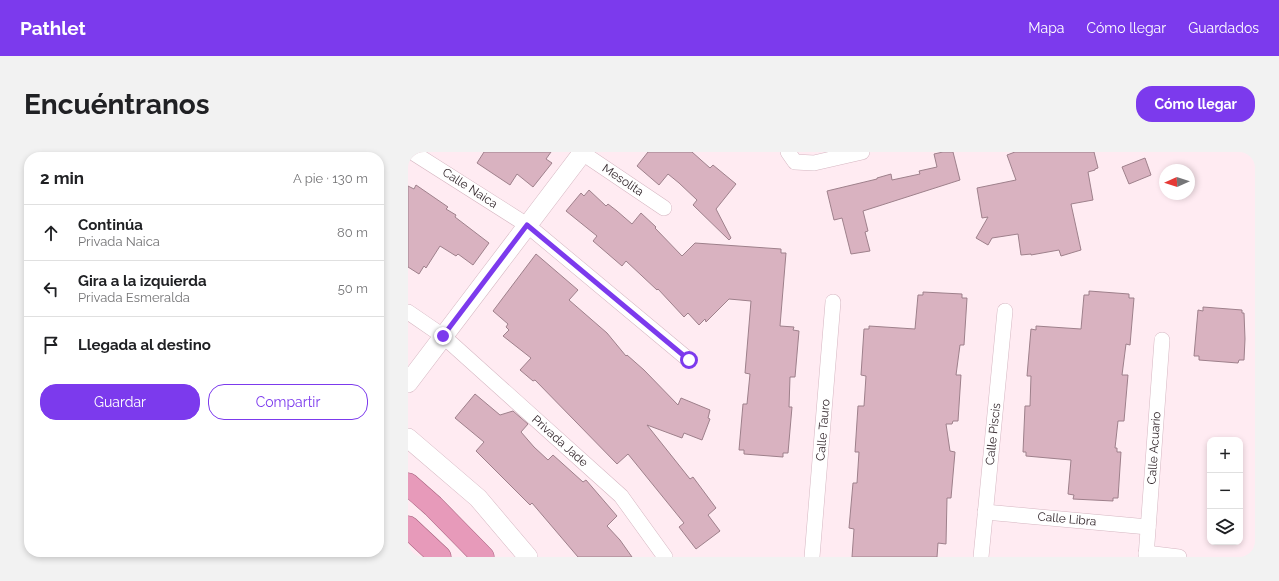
<!DOCTYPE html>
<html lang="es">
<meta charset="utf-8">
<style>
:root{--surface:#fff;--page:#f2f2f2;--text:#202124;--muted:#757577;--line:#e0e0e0;--accent:#7c3aed}
body{margin:0;font-family:Raleway,sans-serif;background:var(--page);color:var(--text)}
.controls{position:absolute;right:12px;bottom:12px;display:grid;overflow:hidden;border-radius:8px;box-shadow:0 2px 6px #0003}
.controls button{width:36px;height:36px;display:grid;place-items:center;padding:0;border:0;border-bottom:1px solid var(--line);background:var(--surface);color:var(--text);font:20px sans-serif}
.compass{position:absolute;left:751px;top:12px;width:36px;height:36px;border-radius:50%;background:var(--surface);box-shadow:0 2px 6px #0003;rotate:267deg}
.stop{position:absolute;width:12px;height:12px;margin:-9px;border:3px solid #7c3aed;border-radius:50%;background:#fff}
.stop.end{background:#7c3aed;border-color:#fff;box-shadow:0 1px 4px #0008}
.list{margin:0;padding:0;list-style:none}
h2{display:flex;justify-content:space-between;align-items:center;height:52px;margin:0;padding:0 16px;font-size:17px}
h2 small{font-size:13px;font-weight:400;color:var(--muted)}
.list li{display:grid;grid-template-columns:26px 1fr auto;gap:12px;align-items:center;box-sizing:border-box;height:56px;padding:0 16px;border-top:1px solid var(--line)}
.list b{display:block;font-size:15px;white-space:nowrap}
.list p{margin:0;font-size:13px;white-space:nowrap;color:var(--muted)}
.list em{font-size:13px;font-style:normal;color:var(--muted)}
.actions{display:flex;gap:8px;padding:12px 16px}
.actions a{flex:1;padding:9px 0;border:1px solid var(--accent);border-radius:16px;text-align:center;font-size:14px;color:var(--accent)}
.actions .main{background:var(--accent);color:#fff}
.icon{flex:none;width:22px;height:22px;fill:none;stroke:currentColor;stroke-width:2;stroke-linecap:round;stroke-linejoin:round}
.map{position:relative;flex:none;width:847px;height:405px;overflow:hidden;border-radius:16px}
header{display:flex;align-items:center;gap:24px;box-sizing:border-box;height:56px;padding:0 20px;background:var(--accent);color:#fff}
header strong{font-size:19px}
nav{display:flex;gap:22px;margin-inline-start:auto;font-size:14px}
.intro{display:flex;align-items:center;justify-content:space-between;box-sizing:border-box;height:96px;padding:0 24px}
h1{margin:0;font-size:28px}
.button{padding:10px 18px;border-radius:16px;background:var(--accent);color:#fff;font-size:14px;font-weight:700}
main{display:flex;gap:24px;padding:0 24px}
aside{flex:1;background:var(--surface);border-radius:16px;box-shadow:0 2px 6px #0003}
.map>svg:first-child{display:block}
.building{fill:#d9b2c0;stroke:#9e808b}
.lines{fill:none;stroke-linecap:round;stroke-linejoin:round}
.minor-casing{stroke:#d6b7c2;stroke-width:16}
.tertiary-casing{stroke:#d6b7c2;stroke-width:20}
.trunk-casing{stroke:#a4617d;stroke-width:23}
.minor{stroke:#fff;stroke-width:15}
.tertiary{stroke:#fff;stroke-width:19}
.trunk{stroke:#e79aba;stroke-width:22}
.route{stroke:#7c3aed;stroke-width:5}
.labels{text-anchor:middle;stroke-width:3;stroke-linejoin:round;paint-order:stroke}
.street-label{font-size:12px;fill:#32262b;stroke:#fefefe}
</style>
<header>
<strong>Pathlet</strong>
<nav><a>Mapa</a><a>Cómo llegar</a><a>Guardados</a></nav>
</header>
<div class="intro"><h1>Encuéntranos</h1><a class="button">Cómo llegar</a></div>
<main>
<aside>
<h2>2 min<small>A pie · 130 m</small></h2>
<ul class="list">
<li><svg class="icon" aria-label="ahead" viewBox="0 0 24 24"><path d="M12 20V5M6 11l6-6 6 6"/></svg><div><b>Continúa</b><p>Privada Naica</p></div><em>80 m</em></li>
<li><svg class="icon" aria-label="left" viewBox="0 0 24 24"><path d="M17 20v-9H6M10 6l-5 5 5 5"/></svg><div><b>Gira a la izquierda</b><p>Privada Esmeralda</p></div><em>50 m</em></li>
<li><svg class="icon" aria-label="arrive" viewBox="0 0 24 24"><path d="M6 21V4h12l-3 4 3 4H6"/></svg><div><b>Llegada al destino</b></div></li>
</ul>
<div class="actions"><a class="main">Guardar</a><a>Compartir</a></div>
</aside>
<div class="map">
<svg width="847" height="405" viewBox="0 0 847 405">
<rect width="100%" height="100%" fill="#ffebf2"/>
<g class="building">
<polygon points="76,0 143,0 138,7 144,11 125,35 109,22 102,33 69,11"/>
<polygon points="240,0 284,0 302,16 305,13 328,32 308,57 323,86 321,88 285,53 289,48 271,31 260,22 251,33 229,14"/>
<polygon points="535,0 545,0 552,28 455,59 460,79 457,80 462,99 443,102 434,66 426,68 419,39 469,27 469,26 483,22 484,28 512,22 511,19 529,15 526,2"/>
<polygon points="607,0 686,0 690,16 687,17 687,18 680,20 685,48 663,52 673,98 653,104 651,98 623,103 623,102 613,103 610,82 584,86 580,93 568,86 580,65 574,66 569,36 608,28 599,3"/>
<polygon points="737,6 743,23 721,32 714,15"/>
<polygon points="8,33 40,55 38,57 48,63 47,65 81,91 65,113 50,102 48,104 32,94 18,116 16,114 11,122 0,115 0,34 6,37"/>
<polygon points="181,38 198,54 200,52 209,59 224,72 233,61 248,75 247,76 274,104 287,91 373,97 373,101 378,101 372,174 386,175 385,178 391,179 387,225 382,225 381,255 384,255 380,301 375,301 375,305 336,302 336,298 331,298 335,252 339,252 342,222 337,221 343,149 321,147 298,170 297,167 291,173 280,161 276,165 250,137 249,138 218,109 214,114 185,89 189,84 158,59 173,41 176,44"/>
<polygon points="128,102 170,138 161,148 199,181 218,204 219,203 236,218 270,253 273,246 302,258 300,266 302,267 294,288 276,281 274,286 239,273 282,327 285,325 308,356 300,363 312,379 288,397 271,375 276,371 220,302 209,312 127,228 125,229 112,218 123,206 95,184 101,178 98,175 100,172 85,159"/>
<polygon points="681,139 721,142 721,146 726,146 722,193 718,192 714,223 720,223 716,269 710,269 707,296 709,296 709,300 713,300 710,346 705,346 705,349 665,347 666,343 660,342 663,308 618,304 618,300 615,300 617,254 622,254 623,224 619,224 623,177 628,178 628,174 673,177 676,143 681,143"/>
<polygon points="515,140 554,142 554,146 559,146 556,193 552,193 548,223 553,223 550,269 545,269 544,272 538,272 542,299 547,300 543,346 539,346 538,392 530,391 529,405 444,405 446,377 441,376 445,331 449,331 451,300 447,300 450,254 456,254 458,224 453,223 456,177 461,177 461,174 507,177 510,143 515,143"/>
<polygon points="795,155 834,158 834,161 836,161 837,187 836,208 831,208 830,211 791,208 791,204 786,204 790,158 795,159"/>
<polygon points="67,242 92,263 105,259 120,272 113,280 126,295 140,308 145,303 175,330 178,328 209,364 199,374 212,388 224,405 170,405 124,351 122,353 68,299 76,290 47,266"/>
</g>
<g class="lines">
<g class="minor-casing">
<g id="minor">
<polyline points="4,0 119,73 281,208"/>
<polyline points="173,0 256,56"/>
<polyline points="380,0 387,10 406,11 454,0"/>
<polyline points="0,160 35,184 213,344 257,405"/>
<polyline points="577,360 740,375"/>
<polyline points="738,401 771,405"/>
<polyline points="404,405 425,150"/>
<polyline points="573,405 597,159"/>
<polyline points="738,405 754,188"/>
</g>
</g>
<g class="tertiary-casing">
<g id="tertiary">
<polyline points="0,231 175,0"/>
<polyline points="0,286 70,346 120,405"/>
</g>
</g>
<g class="trunk-casing">
<g id="trunk">
<polyline points="0,332 25,354 75,405"/>
<polyline points="0,375 32,405"/>
</g>
</g>
<use href="#minor" class="minor"/>
<use href="#tertiary" class="tertiary"/>
<use href="#trunk" class="trunk"/>
</g>
<g class="lines">
<polyline class="route" points="35,184 119,73 281,208"/>
</g>
<g class="labels">
<g class="street-label">
<text transform="translate(215 28) rotate(34)" y="4">Mesolita</text>
<text transform="translate(62 36) rotate(33)" y="4">Calle Naica</text>
<text transform="translate(415 278) rotate(-85)" y="4">Calle Tauro</text>
<text transform="translate(585 282) rotate(-84)" y="4">Calle Piscis</text>
<text transform="translate(152 289) rotate(42)" y="4">Privada Jade</text>
<text transform="translate(746 296) rotate(-86)" y="4">Calle Acuario</text>
<text transform="translate(659 367) rotate(5)" y="4">Calle Libra</text>
</g>
</g>
</svg>
<div class="controls">
<button>+</button>
<button>−</button>
<button><svg class="icon" aria-label="layers" viewBox="0 0 24 24"><path d="M12 4l9 5-9 5-9-5zM3 14l9 5 9-5"/></svg></button>
</div>
<svg class="compass" viewBox="-18 -18 36 36"><path d="M0-13l5 13h-10z" fill="#e53935"/><path d="M0 13l5-13h-10z" fill="#757577"/></svg>
<div class="stop" style="left:281px;top:208px"></div>
<div class="stop end" style="left:35px;top:184px"></div>
</div>
</main>
